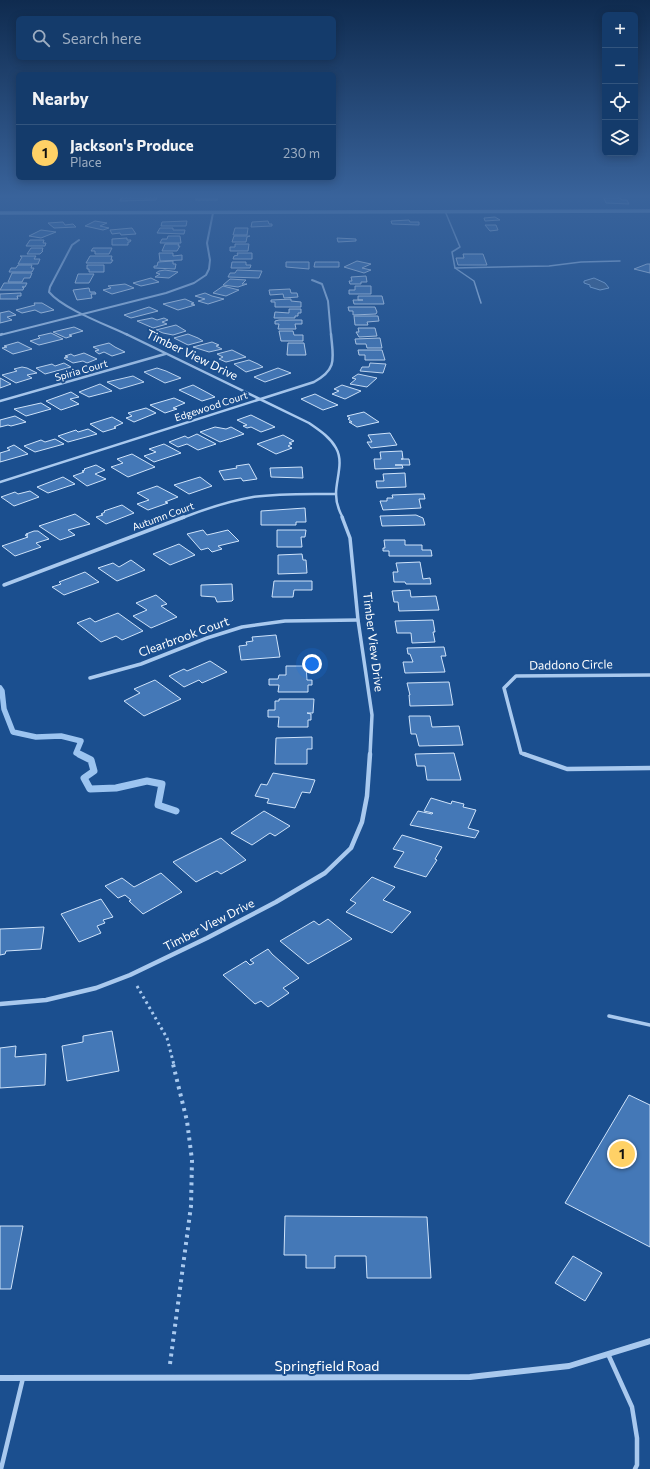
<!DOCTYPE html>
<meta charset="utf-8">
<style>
:root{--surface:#143b6b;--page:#214673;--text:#f1f3f6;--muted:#9dadc1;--line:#33557e;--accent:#ffd166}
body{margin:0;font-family:Commissioner,sans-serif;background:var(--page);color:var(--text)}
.controls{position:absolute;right:12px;top:12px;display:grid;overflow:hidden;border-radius:6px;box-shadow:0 2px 10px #0003}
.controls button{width:36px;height:36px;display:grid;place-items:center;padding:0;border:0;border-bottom:1px solid var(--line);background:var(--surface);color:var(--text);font:20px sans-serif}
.you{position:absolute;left:312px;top:664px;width:14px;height:14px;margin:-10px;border:3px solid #fff;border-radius:50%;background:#1a73e8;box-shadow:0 0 0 6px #1a73e833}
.badge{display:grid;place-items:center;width:26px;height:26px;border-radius:50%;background:var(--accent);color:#111;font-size:13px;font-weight:700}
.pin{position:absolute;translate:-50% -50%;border:2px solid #fff;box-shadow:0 1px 4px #0006}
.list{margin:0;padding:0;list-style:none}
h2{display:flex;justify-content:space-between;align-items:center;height:52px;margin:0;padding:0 16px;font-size:17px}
h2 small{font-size:13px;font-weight:400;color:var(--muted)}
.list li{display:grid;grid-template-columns:26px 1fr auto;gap:12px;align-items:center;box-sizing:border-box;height:56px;padding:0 16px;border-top:1px solid var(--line)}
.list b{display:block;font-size:15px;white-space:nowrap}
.list p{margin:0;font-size:13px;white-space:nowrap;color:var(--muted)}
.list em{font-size:13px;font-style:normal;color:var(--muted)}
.icon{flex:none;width:22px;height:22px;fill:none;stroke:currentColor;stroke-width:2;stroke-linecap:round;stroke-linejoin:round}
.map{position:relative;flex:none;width:650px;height:1469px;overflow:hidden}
.search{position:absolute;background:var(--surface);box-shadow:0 2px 10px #0003;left:16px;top:16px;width:320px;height:44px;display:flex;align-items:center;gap:10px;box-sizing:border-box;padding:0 14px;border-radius:6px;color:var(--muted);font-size:15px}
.panel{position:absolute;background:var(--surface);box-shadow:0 2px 10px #0003;left:16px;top:72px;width:320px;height:108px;border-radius:6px}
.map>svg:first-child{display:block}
.water{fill:#3c6290;stroke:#9cc4f0}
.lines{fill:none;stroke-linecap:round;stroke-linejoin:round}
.stream-far1{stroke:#9cc4f0;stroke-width:5.5}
.stream{stroke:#9cc4f0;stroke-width:7}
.building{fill:#4478b7;stroke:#cfe3fa}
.path-far1{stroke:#a9c9ee;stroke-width:3;stroke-dasharray:2.5 3.5;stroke-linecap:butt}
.path{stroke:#a9c9ee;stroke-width:4;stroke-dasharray:3 4.5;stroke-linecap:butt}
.service-far2{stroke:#a9c9ee;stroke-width:1.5}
.service-far1{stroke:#a9c9ee;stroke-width:3.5}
.service{stroke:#a9c9ee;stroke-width:4.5}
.minor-far4{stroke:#a9c9ee;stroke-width:2}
.minor-far3{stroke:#a9c9ee;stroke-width:2.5}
.minor-far2{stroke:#a9c9ee;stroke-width:3.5}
.minor-far1{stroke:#a9c9ee;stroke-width:4.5}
.minor{stroke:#a9c9ee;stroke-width:6}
.tertiary{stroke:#a9c9ee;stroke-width:3.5}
.labels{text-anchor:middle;stroke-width:4;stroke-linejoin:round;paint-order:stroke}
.far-street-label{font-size:10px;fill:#fff;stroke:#1b4f8f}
.street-label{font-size:12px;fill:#fff;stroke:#1b4f8f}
.near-street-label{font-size:14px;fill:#fff;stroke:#1b4f8f}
</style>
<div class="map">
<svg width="650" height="1469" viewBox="0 0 650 1469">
<rect width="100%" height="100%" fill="#1b4f8f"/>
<polygon class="water" points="594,278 605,283 609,288 600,290 590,287 590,285 584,283 584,281"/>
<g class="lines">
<polyline class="stream-far1" points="0,688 2,691 4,709 13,732 36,737 61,736 81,741 76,753 81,755"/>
<polyline class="stream" points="79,754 91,760 94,771 84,778 90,789 116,788 147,781 162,784 158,805 176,811"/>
</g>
<g class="building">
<rect x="196" y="195" width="21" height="5"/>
<polygon points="134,196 144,196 143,197 157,197 156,200 120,201 122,197 134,197"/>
<polygon points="603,196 617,196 622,200 627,200 629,204 606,203"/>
<polygon points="495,217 500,220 485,221 484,218"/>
<polygon points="409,220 410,222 419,222 419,225 392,224 391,221"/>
<polygon points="95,221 107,223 100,226 109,228 103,230 85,226"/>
<polygon points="187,221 186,226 161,226 162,222"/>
<polygon points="268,221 269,224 272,224 272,226 251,227 252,222"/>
<polygon points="63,222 65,225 73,224 76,227 54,228 48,223"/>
<polygon points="485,225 496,225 498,230 490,231"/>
<polygon points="132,228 136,234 121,235 120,233 112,234 110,230"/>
<polygon points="160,228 173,228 173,230 185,230 184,234 157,233"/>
<polygon points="235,228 248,228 247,235 233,235"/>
<polygon points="41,230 56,232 41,238 29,236"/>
<polygon points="168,236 180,236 181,243 160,243 162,239 167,239"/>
<polygon points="234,236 250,236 247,237 246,242 232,242"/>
<polygon points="127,238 127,240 131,240 130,242 128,242 128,245 112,245 112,239"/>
<polygon points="337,238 356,239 356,241 338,242"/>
<polygon points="30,240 44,240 43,243 46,243 45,246 26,246"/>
<polygon points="165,244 179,244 178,246 180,246 177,251 162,251"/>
<polygon points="235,244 249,244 248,251 230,251 230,247 235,247"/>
<polygon points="31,248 43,248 42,251 43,251 40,254 27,254"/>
<polygon points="93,248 112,248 109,254 95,254 95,251 91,251"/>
<polygon points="159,253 173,253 173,256 182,255 182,260 160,261"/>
<polygon points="237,253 252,253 252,259 233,259 234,256 238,255"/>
<polygon points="463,254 483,254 487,265 458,265 456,258 464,258"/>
<polygon points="20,256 36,256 34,259 40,259 38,264 18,264 22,257"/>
<polygon points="90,256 112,256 111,260 113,260 111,263 86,263"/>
<polygon points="173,261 173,264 176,264 175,269 154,268 154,266 157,266 158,262"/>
<polygon points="357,261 371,264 362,268 371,270 364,273 344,267"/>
<polygon points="232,262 246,262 246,265 251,265 250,268 231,268"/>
<polygon points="286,262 309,262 309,269 286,267"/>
<polygon points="315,262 339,262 339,267 314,267"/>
<polygon points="647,264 650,264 650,273 634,269"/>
<polygon points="18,265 32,265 31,268 34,268 32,272 9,272 11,268 16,268"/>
<polygon points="87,265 104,265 104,272 89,272 89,269 87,269"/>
<polygon points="165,270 178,272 169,278 155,277 160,274 156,273 159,271"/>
<polygon points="237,270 262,271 259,278 228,277 230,273 235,273"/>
<polygon points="12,273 32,273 30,278 24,278 22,282 8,282"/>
<polygon points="78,274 94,274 89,283 75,283"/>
<polygon points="366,276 367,282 361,282 361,284 350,284 349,281 352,281 351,277"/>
<polygon points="151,278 159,282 141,286 133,283"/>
<polygon points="230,279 246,280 242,284 247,284 238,287 223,285"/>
<polygon points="4,283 27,283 25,287 22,287 24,287 23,290 0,290"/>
<polygon points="125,284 134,288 112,294 103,290 111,288 108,286"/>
<polygon points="223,286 239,290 226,296 213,293"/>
<polygon points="355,286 371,286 371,294 349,294 349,290 355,290"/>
<polygon points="89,288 90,292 95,292 96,294 91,294 92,298 77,300 73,290"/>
<polygon points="290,289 291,293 297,293 298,297 284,298 283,294 270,295 269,290"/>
<polygon points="21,293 21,296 17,296 18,299 0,299 0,294"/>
<polygon points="205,293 212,296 224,299 208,304 198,301 205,299 195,296"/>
<polygon points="358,296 382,296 384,304 354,304 353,300 363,300 358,300"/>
<polygon points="185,299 194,303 191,304 195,305 178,310 163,304"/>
<polygon points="291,299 291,301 301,302 301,307 275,307 275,302 271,302 271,300"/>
<polygon points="34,303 42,303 54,310 41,313 35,310 22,313 16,310 35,305"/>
<polygon points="149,307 158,311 131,318 124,315"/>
<polygon points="348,307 375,307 377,312 376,314 353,315 353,311 349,311"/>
<polygon points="289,309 301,309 301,313 298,313 298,316 295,316 295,318 274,318 275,312 289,313"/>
<polygon points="9,311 16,315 7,317 12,320 0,323 0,313"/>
<polygon points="354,316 378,316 379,321 367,322 368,325 355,325"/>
<polygon points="152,318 157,320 164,318 168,320 162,322 167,324 153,328 137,321"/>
<polygon points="279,320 302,320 302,324 295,324 296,329 278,329 279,324 275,324 275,321"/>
<polygon points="176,325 186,331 173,335 163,333 156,330"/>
<polygon points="74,327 83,331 69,335 72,336 66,338 53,332"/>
<polygon points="358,328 375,328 377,336 359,337 356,332 359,332"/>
<polygon points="279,331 293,331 294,335 303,335 303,341 281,341"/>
<polygon points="51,333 63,339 39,345 30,341 40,338 38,336"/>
<polygon points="188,334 198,338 203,341 188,345 174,338"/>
<polygon points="380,338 382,348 367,348 366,344 356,344 355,339"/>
<polygon points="18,342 32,349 13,354 2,348 7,347 4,346"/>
<polygon points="212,342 219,345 216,346 222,349 209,352 193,347"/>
<polygon points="109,343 115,347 125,352 112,356 104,352 99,354 95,351 99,350 93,347"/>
<polygon points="288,343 304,343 306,355 287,355"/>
<polygon points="232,350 246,357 226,362 219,359 223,357 217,354"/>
<polygon points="358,350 382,350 385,360 365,360 365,355 359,355"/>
<polygon points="84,353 97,359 87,363 83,361 73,363 64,358 68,357 65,356 71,354 74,356"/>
<polygon points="249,360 258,364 263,367 246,372 234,364"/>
<polygon points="64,363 71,367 45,374 36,368 52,364 55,366"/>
<polygon points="370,363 386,364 383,373 360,371 362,367 369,367"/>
<polygon points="22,367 27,368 37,373 27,375 32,378 16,383 2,375 17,371 14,369"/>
<polygon points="157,368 166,371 181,378 165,383 144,372"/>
<polygon points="278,368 291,373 265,382 254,377"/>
<polygon points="358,374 377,378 367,387 350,384 356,379 352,378"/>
<polygon points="133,376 144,382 120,389 107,382"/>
<polygon points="0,378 11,384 0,388"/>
<polygon points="100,384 112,391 89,397 79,392"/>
<polygon points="193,385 208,393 215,397 202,401 179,390"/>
<polygon points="342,385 361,391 345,399 332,394 339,391 334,389"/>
<polygon points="71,392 79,397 70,399 79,404 61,410 46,401"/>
<polygon points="315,394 329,401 338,405 323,410 301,399"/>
<polygon points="174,398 185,403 173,408 177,409 165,413 150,405"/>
<polygon points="41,403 51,409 26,416 14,409"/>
<polygon points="146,408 156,413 134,422 126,418 132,416 128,413"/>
<polygon points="364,412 379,422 357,427 349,422 352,422 348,419 350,418 347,416"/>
<polygon points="251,415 275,427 261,432 251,427 247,428 243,426 247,425 237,420"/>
<polygon points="15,416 26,422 11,426 8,425 0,427 0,420"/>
<polygon points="112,417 123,423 114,427 116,428 103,432 90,424"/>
<polygon points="215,427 226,429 231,427 244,434 220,442 200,432"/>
<polygon points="88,429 97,434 68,442 58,436 76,430 78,432"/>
<polygon points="390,433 397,445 371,448 367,442 372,442 368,435"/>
<polygon points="197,434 216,444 198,450 187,444 178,447 169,442 185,436 188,438"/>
<polygon points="283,435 294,441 289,443 292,444 288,446 292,448 276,454 257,444"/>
<polygon points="55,439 64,444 35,452 24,446 41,440 45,442"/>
<polygon points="164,444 181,453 154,462 144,456 156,452 149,449"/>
<polygon points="14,445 28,454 0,462 0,453 10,450 7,448"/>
<polygon points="402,451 403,459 401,459 409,459 410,465 395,465 402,465 403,468 375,469 374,459 381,459 380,452"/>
<polygon points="132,454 155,467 128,477 111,467 123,463 117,459"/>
<polygon points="249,464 257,479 243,481 241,478 224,480 219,471 237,468 236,466"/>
<polygon points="96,465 105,470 95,474 106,479 87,486 73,476 84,472 82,471 85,470 84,469"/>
<polygon points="302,467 303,478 271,477 270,468"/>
<polygon points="405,473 406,487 377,488 376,481 384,481 383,474"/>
<polygon points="63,477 75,484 48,493 37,487"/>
<polygon points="200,477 212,486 189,494 174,485"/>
<polygon points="157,486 178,497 165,502 168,503 148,510 137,504 149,500 137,493"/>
<polygon points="30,491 39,497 14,506 1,497 15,492 18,494"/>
<polygon points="417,494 424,494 425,499 419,499 421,508 383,510 380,501 387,501 387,498 393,498 392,495"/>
<polygon points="122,505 134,513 106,524 96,517 103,515 101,514 105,512 104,511"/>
<polygon points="305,508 306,522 296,522 296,525 261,525 261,511"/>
<polygon points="75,514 90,524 68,530 75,535 60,540 39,526"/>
<polygon points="416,515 423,518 425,525 382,526 380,516"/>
<polygon points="203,530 207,535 228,530 239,541 218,546 222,549 212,552 208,548 201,550 187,534"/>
<polygon points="277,530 306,530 305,537 301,537 302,547 277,547"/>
<polygon points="34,531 38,531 49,539 36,543 41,547 15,556 2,546 28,537 25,535 28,535 26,534"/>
<polygon points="384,540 405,540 405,545 422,545 422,550 431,550 432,556 389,556 389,551 383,551 383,548 385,548"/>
<polygon points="179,544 195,555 170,565 153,554"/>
<polygon points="302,554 303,560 306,560 307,573 278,574 278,555"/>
<polygon points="131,560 145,570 117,581 98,568 113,563 119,567"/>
<polygon points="420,562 423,579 430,578 431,584 406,584 405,582 394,582 393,572 398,572 396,563"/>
<polygon points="85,572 99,582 64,595 52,587 61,584 59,582"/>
<polygon points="274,581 312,581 312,590 294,590 293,597 272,597"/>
<polygon points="232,584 233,600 232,601 217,602 215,597 201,596 201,585"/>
<polygon points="410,590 411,597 436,596 439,610 399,611 398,602 394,602 392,591"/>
<polygon points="156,595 167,604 161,606 177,617 151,628 133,616 147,610 136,603"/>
<polygon points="118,613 143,631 122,640 116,636 101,642 77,623 90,618 95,622"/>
<polygon points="433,620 435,632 433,632 435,642 412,643 411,633 397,633 395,621"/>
<polygon points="276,635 280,657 241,660 239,646 247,645 246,642 253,641 252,637"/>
<polygon points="444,647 446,656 441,656 445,672 405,673 403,662 413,662 410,654 408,654 407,648"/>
<polygon points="210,661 227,672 202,683 199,680 184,687 169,676 184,669 187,671"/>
<polygon points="286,666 306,666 307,680 312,680 312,685 308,685 308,692 278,692 279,685 269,685 269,679 278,679 279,675 286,675"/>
<polygon points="155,680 181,699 144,716 124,701 140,693 134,689"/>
<polygon points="449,682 453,705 410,706 409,695 410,695 407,683"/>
<polygon points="279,699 314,699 313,713 307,713 311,714 311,720 308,720 308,727 278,727 279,717 268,717 268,710 275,710 275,701 279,701"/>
<polygon points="409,716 430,716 432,727 459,726 463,745 419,746 416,734 411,734"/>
<polygon points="312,737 312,749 307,749 307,764 275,764 276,738"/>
<polygon points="454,753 461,780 427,780 425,766 417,766 415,754"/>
<polygon points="273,773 315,780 310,793 302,792 295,808 267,803 269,799 255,796 261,784 267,785"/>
<polygon points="431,798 451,804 452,801 464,804 463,807 476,810 468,828 479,831 475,838 410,825 418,811 432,814 433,813 424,811"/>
<polygon points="264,811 290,826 275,836 270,833 252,845 231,833"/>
<polygon points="402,835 442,847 435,859 437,860 426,877 394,867 404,852 393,849"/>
<polygon points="221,838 246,860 221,874 217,871 196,882 173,862"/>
<polygon points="161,873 182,892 143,914 129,901 131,900 125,895 118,898 105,886 122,878 134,887"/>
<polygon points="372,877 395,887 383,900 411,912 392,933 346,912 356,903 350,900"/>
<polygon points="101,899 113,917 103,920 105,923 97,926 101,933 79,942 61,914"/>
<polygon points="328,919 352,939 308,964 280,941 314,921 319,925"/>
<polygon points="44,927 41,949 6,951 5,954 0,955 0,929"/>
<polygon points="268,949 272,954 299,978 283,988 289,993 268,1007 261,1001 255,1004 223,975 246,961 250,965 254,963 250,960"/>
<polygon points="112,1031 119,1071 67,1081 62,1046 83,1042 83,1036"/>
<polygon points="16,1046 15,1057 46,1054 45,1085 0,1088 0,1048"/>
<polygon points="629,1095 650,1105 650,1247 565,1203"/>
<polygon points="285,1216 427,1217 431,1278 367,1278 366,1256 335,1256 335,1268 306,1268 306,1255 284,1255"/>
<polygon points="0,1226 23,1226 11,1289 0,1289"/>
<polygon points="573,1256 602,1273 585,1301 555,1283"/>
</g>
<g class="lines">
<polyline class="path-far1" points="137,986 167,1038 174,1065"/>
<polyline class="path" points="170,1364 191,1206 192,1160 187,1121 173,1064"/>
<g class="service-far2">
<polyline points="445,211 460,247 452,252 455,268 474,281 481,303"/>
<polyline points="455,268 549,266 581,262 620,261"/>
</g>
<polyline class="service-far1" points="609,1016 650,1025"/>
<g class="service">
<polyline points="608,1354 632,1407 637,1438 637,1465 635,1469"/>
<polyline points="1,1469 23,1378"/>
</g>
<g class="minor-far4">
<path d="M79 240 72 245 50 287 49 292C63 309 107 325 128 335"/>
<polyline points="312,280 322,284 328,301 331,335"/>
<polyline points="0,335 166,293 194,283 206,275 209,269 210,260 207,243 213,213"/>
</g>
<g class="minor-far3">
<path d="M126 334 309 423C319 430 330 437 336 448 344 462 336 479 336 494 336 502 339 511 343 518"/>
<polyline points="0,335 2,334"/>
<polyline points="0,401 165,354"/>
<path d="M0 482 314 382C338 369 333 358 331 334"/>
<path d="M182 518C205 509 229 501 253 497 280 493 308 494 336 494"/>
</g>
<g class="minor-far2">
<polyline points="342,517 350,538 358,620 372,715 370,755"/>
<polyline points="4,585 184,517"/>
<polyline points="90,678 141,664 207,638 242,627 285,621 358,620"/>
<polyline points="527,755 521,753 504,688 516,676 650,675"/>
</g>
<g class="minor-far1">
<polyline points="524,754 567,769 650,768"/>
<polyline points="0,1004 46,1000 96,988 130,975 207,938 276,902 325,873 351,848 362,822 367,796 370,754"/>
</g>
<polyline class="minor" points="0,1378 470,1377 569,1366 650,1341"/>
<polyline class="tertiary" points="0,213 650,211"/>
</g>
<linearGradient id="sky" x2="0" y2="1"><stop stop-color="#0f2b4f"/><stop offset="0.49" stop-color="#39639b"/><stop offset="1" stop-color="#39639b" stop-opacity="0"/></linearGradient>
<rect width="650" height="401" fill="url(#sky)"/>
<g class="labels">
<g class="far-street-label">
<text transform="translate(81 370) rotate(-16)" y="4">Spiria Court</text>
<text transform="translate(211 406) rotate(-18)" y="4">Edgewood Court</text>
<text transform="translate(163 516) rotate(-20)" y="4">Autumn Court</text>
</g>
<g class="street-label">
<text transform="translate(192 355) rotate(26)" y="4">Timber View Drive</text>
<text transform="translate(184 637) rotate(-20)" y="4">Clearbrook Court</text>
<text transform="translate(373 642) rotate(83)" y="4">Timber View Drive</text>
<text transform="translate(571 665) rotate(-1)" y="4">Daddono Circle</text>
<text transform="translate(209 925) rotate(-27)" y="4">Timber View Drive</text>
</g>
<g class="near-street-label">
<text x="327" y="1371">Springfield Road</text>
</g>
</g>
</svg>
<div class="controls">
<button>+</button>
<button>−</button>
<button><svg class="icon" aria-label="locate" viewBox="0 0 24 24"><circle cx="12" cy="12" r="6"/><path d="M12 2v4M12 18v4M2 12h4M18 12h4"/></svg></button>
<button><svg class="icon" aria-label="layers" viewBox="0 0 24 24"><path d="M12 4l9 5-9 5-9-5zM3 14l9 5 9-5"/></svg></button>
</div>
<div class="you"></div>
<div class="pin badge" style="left:622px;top:1154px">1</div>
<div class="search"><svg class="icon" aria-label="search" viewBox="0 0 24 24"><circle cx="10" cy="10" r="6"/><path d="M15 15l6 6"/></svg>Search here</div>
<section class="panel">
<h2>Nearby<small></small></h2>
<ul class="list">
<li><span class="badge">1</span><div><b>Jackson's Produce</b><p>Place</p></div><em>230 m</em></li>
</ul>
</section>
</div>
